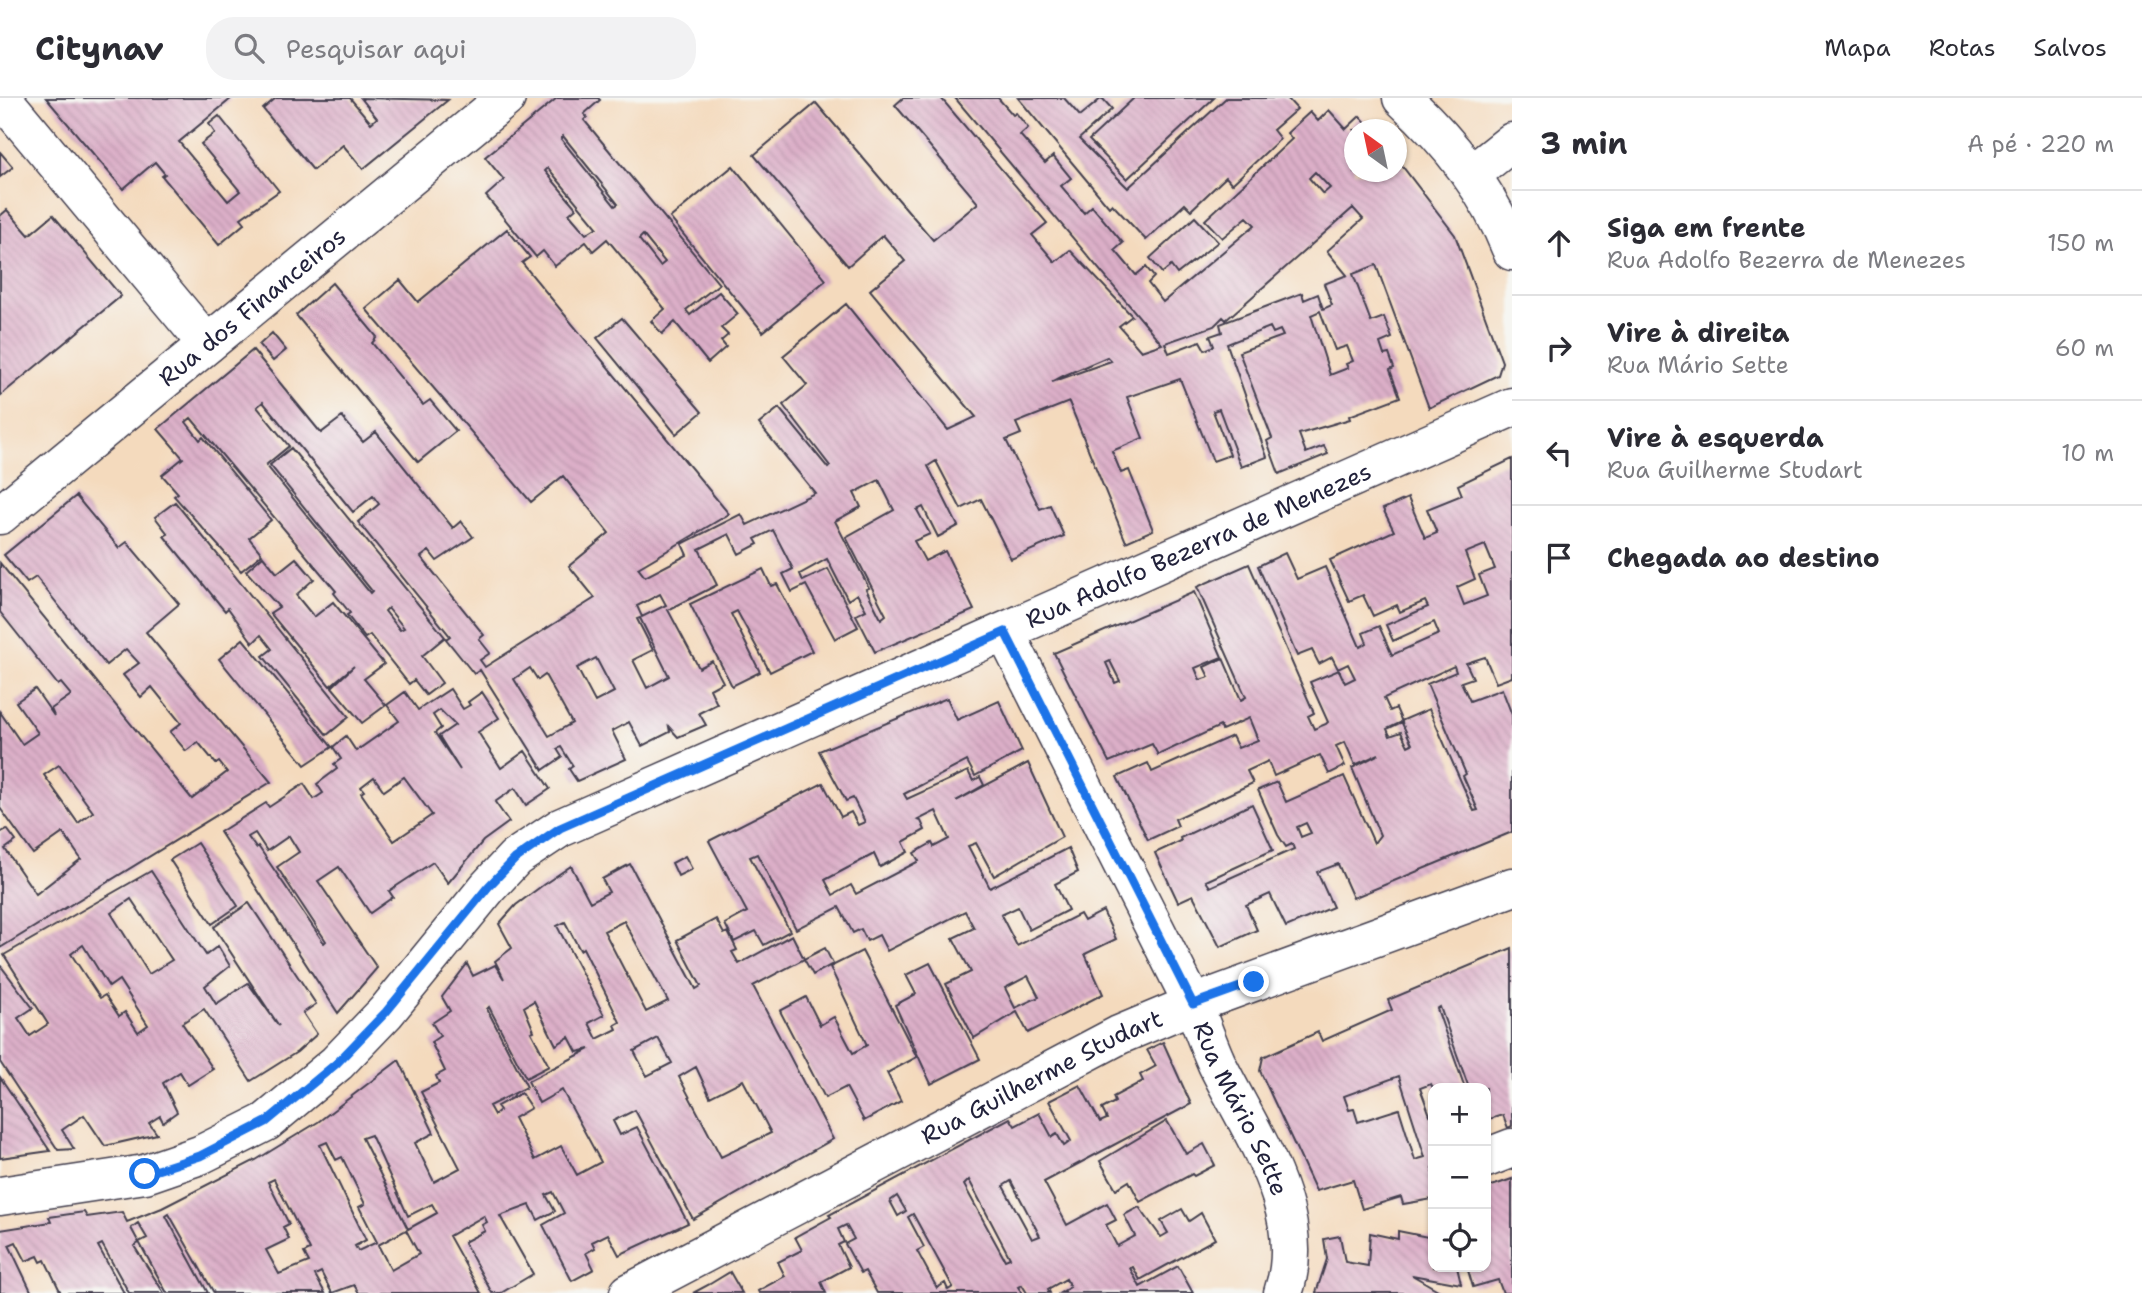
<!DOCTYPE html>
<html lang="pt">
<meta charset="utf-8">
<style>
:root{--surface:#fff;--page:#f2f2f3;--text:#2b2b33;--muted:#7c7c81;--line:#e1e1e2}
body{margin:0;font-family:"Shantell Sans",sans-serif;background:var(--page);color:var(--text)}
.controls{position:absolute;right:21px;bottom:21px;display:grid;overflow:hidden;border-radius:14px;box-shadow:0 2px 5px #0004}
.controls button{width:63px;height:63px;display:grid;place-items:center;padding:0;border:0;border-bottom:2px solid var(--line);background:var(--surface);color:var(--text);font:35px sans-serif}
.compass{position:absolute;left:1344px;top:21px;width:63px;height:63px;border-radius:50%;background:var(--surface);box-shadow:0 2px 5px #0004;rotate:327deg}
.stop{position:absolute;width:21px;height:21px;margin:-16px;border:5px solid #1a73e8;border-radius:50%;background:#fff}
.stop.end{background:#1a73e8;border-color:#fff;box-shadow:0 2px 7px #0008}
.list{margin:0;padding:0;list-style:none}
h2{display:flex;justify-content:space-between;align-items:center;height:91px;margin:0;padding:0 28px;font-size:30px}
h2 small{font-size:23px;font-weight:400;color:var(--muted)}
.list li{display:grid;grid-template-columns:46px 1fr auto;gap:21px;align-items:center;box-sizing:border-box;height:105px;padding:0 28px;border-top:2px solid var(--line)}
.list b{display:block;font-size:26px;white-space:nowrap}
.list p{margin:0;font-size:23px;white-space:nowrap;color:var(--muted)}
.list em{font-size:23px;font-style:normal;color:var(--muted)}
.icon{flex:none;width:38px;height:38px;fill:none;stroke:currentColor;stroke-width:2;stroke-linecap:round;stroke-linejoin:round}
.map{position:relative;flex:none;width:1512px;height:1195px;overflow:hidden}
header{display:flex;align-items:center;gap:42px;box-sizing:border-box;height:98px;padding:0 35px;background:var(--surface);border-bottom:2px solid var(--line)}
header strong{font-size:33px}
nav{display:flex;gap:38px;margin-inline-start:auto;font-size:24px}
.search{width:490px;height:63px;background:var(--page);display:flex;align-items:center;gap:18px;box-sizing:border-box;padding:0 24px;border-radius:28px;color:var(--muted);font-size:26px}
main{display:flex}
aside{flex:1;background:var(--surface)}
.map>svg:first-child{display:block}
.building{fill:url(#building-back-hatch);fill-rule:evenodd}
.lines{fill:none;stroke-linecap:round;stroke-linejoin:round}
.minor-casing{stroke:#423e4e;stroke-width:41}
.minor{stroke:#fff;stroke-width:38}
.route{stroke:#1a73e8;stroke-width:9}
.labels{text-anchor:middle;stroke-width:6;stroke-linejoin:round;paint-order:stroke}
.street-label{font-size:24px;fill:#22223b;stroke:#f6f6f2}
</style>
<header>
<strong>Citynav</strong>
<div class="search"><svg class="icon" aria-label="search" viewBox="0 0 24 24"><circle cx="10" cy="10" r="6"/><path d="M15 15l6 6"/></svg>Pesquisar aqui</div>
<nav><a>Mapa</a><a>Rotas</a><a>Salvos</a></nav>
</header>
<main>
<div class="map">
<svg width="1512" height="1195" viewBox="0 0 1512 1195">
<defs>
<pattern id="building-back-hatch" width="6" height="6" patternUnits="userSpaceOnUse" patternTransform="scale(1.75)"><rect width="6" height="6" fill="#dcafc8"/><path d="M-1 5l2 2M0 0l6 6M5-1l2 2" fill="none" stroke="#bc96ad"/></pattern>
</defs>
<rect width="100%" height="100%" fill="#f6f6f2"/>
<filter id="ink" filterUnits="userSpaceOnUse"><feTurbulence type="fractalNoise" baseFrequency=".0143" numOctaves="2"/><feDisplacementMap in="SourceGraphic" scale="14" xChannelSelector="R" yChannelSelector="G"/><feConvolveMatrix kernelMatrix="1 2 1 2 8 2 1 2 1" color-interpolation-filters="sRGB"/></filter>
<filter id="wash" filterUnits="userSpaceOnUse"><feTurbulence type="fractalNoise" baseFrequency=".00686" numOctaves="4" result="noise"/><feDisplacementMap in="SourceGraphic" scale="28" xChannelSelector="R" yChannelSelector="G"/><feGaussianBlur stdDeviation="1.57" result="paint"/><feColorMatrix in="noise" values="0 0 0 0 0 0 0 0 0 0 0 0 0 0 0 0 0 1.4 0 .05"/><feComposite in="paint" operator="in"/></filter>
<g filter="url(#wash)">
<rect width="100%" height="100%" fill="#f4dabd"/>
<g id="blocks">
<g class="building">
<polygon points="46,0 232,0 179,44 228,103 240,93 201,46 215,35 209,26 219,18 279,93 241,120 245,125 219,147 162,78 165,76 155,64 123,91"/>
<polygon points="276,0 350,0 371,25 377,20 361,0 448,2 363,71 343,47 313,72 263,11"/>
<path d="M557 0H598L600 2 584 16 587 19 584 22 719 186 686 212 690 217 719 194 738 216 721 230 728 237 721 243 726 249 708 265 675 224 662 236 651 223 665 211 607 141 593 153 586 144 555 168 543 153 536 159 486 98 504 82 485 59ZM563 38 618 106 615 108 561 41ZM548 70 597 129 586 136 569 116 576 110 545 73ZM643 137 665 164 660 168 639 141Z"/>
<path d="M903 0H941L1047 125 1032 137 1055 164 1070 152 1132 218 1119 228 1141 253 1162 246 955 0H998L1013 17 1016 15 1028 30 1020 37 1045 65 1053 58 1071 80 1061 88 1084 115 1092 108 1123 145 1115 152 1136 177 1146 169 1154 179 1148 185 1163 204 1255 127 1247 119 1222 140 1205 122 1292 41 1287 35 1310 14 1318 23 1329 12 1346 31 1360 18 1373 32H1354V74H1396V60L1455 137 1502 264 1498 277 1429 310 1376 167 1353 176 1371 224 1384 219 1392 240 1380 245 1384 257 1389 256 1394 270 1390 272 1400 299 1349 318 1350 321 1299 336 1306 355 1324 348 1328 356 1279 376 1267 343 1272 340 1239 254 1283 238 1280 232 1273 235 1270 229 1227 246 1267 359 1241 369 1219 311 1213 313 1230 357 1213 363 1180 281 1127 299 1143 340 1112 353 1121 375 1129 372 1153 432 1126 444 1069 304 1016 325 1021 336 1006 342 1040 411 1050 407 1064 438 1011 461 981 401 961 411 936 363 928 368 958 428 938 439 923 409 917 412 930 436 914 443 925 463 945 453 974 512 875 554 856 517 866 512 857 496 848 502 827 461 800 476 803 483 828 471 858 529 835 541 806 487 792 494 783 476 793 471 773 432 755 441 758 446 739 456 729 436 699 451 717 487 668 512 699 570 712 563 723 584 710 591 717 606 699 615 706 627 678 639 669 629 670 634 642 648 629 624 612 633 626 661 577 683 569 671 573 668 561 649 557 651 562 659 543 672 480 572 474 576 446 541 450 538 358 424 379 406 373 398 353 414 263 304 257 309 289 348 266 367 370 495 372 493 270 367 291 350 445 539 422 558 442 585 426 597 414 582 409 586 370 537 365 540 347 517 350 515 334 495 336 493 191 320 186 324 200 342 203 339 271 422 249 440 262 456 241 473 174 398 178 395 162 377 183 360 158 331 253 252 321 335 342 319 363 344 376 334 453 430 461 423 473 439 437 463 429 453 421 459 484 537 479 541 490 555 480 562 485 569 595 500 569 468 609 435 563 378 531 404 366 211 400 182 418 204 507 131 530 159 522 165 729 416 638 470 645 479 687 457 682 446 741 416 747 427 815 395 759 326 779 310 828 370 830 368 783 307 807 287 783 258 846 206 948 332 976 319 870 192 905 163 883 137 848 168 754 57 816 5 933 142 978 105 895 7ZM1315 74 1330 90 1323 96 1309 80ZM1353 110 1363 121 1327 153 1347 177 1324 186 1332 207 1323 211 1318 196 1304 202 1302 195 1220 226 1222 234 1210 238 1214 248 1205 252 1200 243 1169 255 1165 245 1214 228 1223 219 1226 222ZM1320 213 1335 252 1347 248 1353 263 1346 266 1348 270 1330 277 1311 217ZM1107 259 1111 263 1052 284 1063 278ZM879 382 894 412 846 439 886 517 881 521 866 491 869 490 835 423 861 409 854 395ZM660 496 666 507 642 519 637 508ZM388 510 404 530 400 532 385 513ZM640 520 669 578 647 590 633 562 653 552 637 521ZM596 560 614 594 595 604 577 570ZM530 570 538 582 545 577 572 625 549 638 514 581Z"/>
<polygon points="1018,0 1064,0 1080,18 1102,0 1112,11 1079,41 1128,90 1226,0 1287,0 1297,11 1273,32 1280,41 1232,86 1226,79 1191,112 1185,106 1146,142 1112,106 1109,109"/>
<polygon points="1134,0 1214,0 1127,81 1089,42"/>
<polygon points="0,54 13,69 0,79"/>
<polygon points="733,68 826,182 763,234 670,120"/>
<polygon points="7,112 29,137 53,117 121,198 0,298 0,118"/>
<polygon points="1195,119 1218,144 1177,176 1171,168 1162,175 1150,160"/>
<polygon points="332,185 377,239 372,245 423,307 430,302 456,333 418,364 296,217"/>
<polygon points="622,220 702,314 676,336 597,240"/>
<polygon points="272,235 286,252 273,263 259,247"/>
<path d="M1512 361V579L1496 585 1485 559 1466 565 1473 580 1461 584 1470 603 1502 591 1512 617V734L1353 800 1338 766 1317 774 1333 809 1286 829 1270 796 1246 807 1257 832 1220 849 1193 797 1178 804 1155 755 1181 743 1180 740 1252 706 1273 752 1206 783 1210 789 1294 751 1292 746 1286 749 1278 737 1258 692 1277 684 1286 704 1344 678 1374 745 1380 737 1352 670 1379 656 1355 667 1345 644 1336 648 1345 668 1329 676 1320 657 1274 678 1268 663 1247 673 1253 685 1175 721 1178 728 1148 742 1117 679 1148 665 1152 674 1232 638 1238 650 1258 642 1249 620 1222 632 1220 628 1158 657 1152 646 1109 664 1054 555 1194 494 1222 559 1195 570 1200 582 1209 579 1204 569 1223 560 1241 602 1246 599 1197 489 1249 466 1314 615 1308 618 1314 631 1326 626 1328 624 1310 584 1339 572 1345 585 1355 580 1348 566 1338 571 1332 559 1319 566 1312 552 1297 558 1258 468 1285 455 1297 481 1325 469 1360 549 1367 545 1363 535 1379 528 1392 557 1439 536 1434 524 1393 543 1386 527 1428 509 1425 503 1400 514 1397 507 1373 518 1363 497 1349 503 1330 462 1394 433 1383 411 1408 400 1425 440 1437 435 1427 411 1462 397 1458 387ZM1485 447 1495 471 1479 477 1487 498 1464 507 1457 489 1475 481 1465 455ZM1110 563 1120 583 1115 585 1106 565ZM1454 568 1456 574 1427 586 1466 676 1463 678 1478 712 1474 713 1429 611 1401 623 1412 646 1408 648 1401 634 1390 638 1387 631 1402 624 1396 610 1390 613 1384 600ZM1306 725 1311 735 1301 739 1297 729Z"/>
<path d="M76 398 119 450 127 444 179 506 146 534 271 684 0 850V735L7 731 16 743 5 751 36 796 81 761 63 735 33 756 0 710V614L22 646 38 635 16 604 35 591 54 618 51 611 71 597 61 585 58 587 0 514V465L192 701 227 674 219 664 216 666 198 644 186 653 170 634 181 625 152 589 141 599 123 577 139 565 126 551 106 567 36 479 27 485 4 457ZM59 667 93 714 78 725 44 677Z"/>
<polygon points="175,404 349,619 327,637 263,558 272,551 261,537 253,545 228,510 225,513 164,438 168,436 155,419"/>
<polygon points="263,458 277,475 296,460 314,481 296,497 314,519 333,504 384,566 364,581 386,607 362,625 332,589 354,568 330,588 270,515 279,509 246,473"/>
<polygon points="763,471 771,488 777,486 812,553 770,574 737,513 731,516 760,574 732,588 690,506"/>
<polygon points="243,541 332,649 305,667 219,561"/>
<path d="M450 591 463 611 470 607 468 604 482 594 499 620 478 634 501 670 525 653 550 691 526 707 515 690 495 704 509 724 483 743 448 785 433 764 389 793 393 799 370 815 339 769 318 783 377 870 338 915 220 734 266 705 269 709 304 686 314 701 323 695 317 686 337 671 334 666 341 661 333 649 346 638 356 653 399 623 387 607 405 594 418 612ZM440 612 455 627 439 638 460 672 435 635 441 630 433 617ZM374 679 384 693 404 679 432 717 394 743 361 695 364 693 361 689ZM255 735 267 753 289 738 299 754 277 769 326 843 324 845 258 748 256 750 248 739Z"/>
<path d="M947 600 957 622 999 603 1022 653 975 678 967 663 904 696 907 701 968 673 973 683 980 679 984 687 956 703 1028 665 1062 739 994 778 976 745 968 748 990 790 1068 750 1078 774 1055 786 1068 812 1029 832 1018 809 1001 817 1017 848 1080 816 1084 823 1103 813 1116 841 1085 856 1103 896 1028 935 1017 914 974 940 946 886 971 874 953 840 974 830 965 813 887 853 879 837 867 843 861 831 853 835 839 809 796 831 757 756 750 759 790 833 764 847 756 833 734 844 725 826 747 814 709 743 823 685 841 719 851 714 858 727 865 724 853 700 846 703 819 653ZM936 713 949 741 934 749 932 745 914 755 919 763 856 796 851 787 833 797 825 782 874 756 880 769 908 754 903 744 925 732 921 723 918 722ZM1028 878 1039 899 1015 910 1005 890Z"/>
<polygon points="197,745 238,808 212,826 170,762"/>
<polygon points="685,758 692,771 678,778 672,765"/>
<path d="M630 766 696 891 701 888 677 842 716 821 724 836 728 834 737 852 732 854 739 866 792 837 804 861 825 850 833 866 813 877 804 861 753 888 833 1041 693 1121 635 1012 613 1023 620 1037 637 1029 688 1125 619 1157 608 1136 592 1144 595 1150 586 1155 594 1171 572 1183 543 1127 564 1115 553 1094 546 1097 555 1113 538 1122 530 1107 500 1118 533 1176 501 1195H492L464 1144 485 1133 482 1127 487 1124 484 1118 449 1138 481 1195H359L354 1187 332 1195 321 1174 315 1177 325 1195H214L169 1116 166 1118 208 1195H167L139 1144 147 1140 138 1125 131 1130 139 1145 134 1148 164 1195H129L102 1146 98 1148 124 1195H61L45 1162 41 1164 38 1158 26 1163 16 1144 9 1147 32 1195H0V1132L51 1124 49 1119 84 1114 87 1119 122 1114 127 1124 162 1110 256 1062 318 1024 399 962 434 1035 415 1045 434 1084 460 1070 421 994 439 985 436 978 445 973 431 944 440 938 432 925 450 913 442 899 467 866 473 878 495 867 504 881 495 863 512 850 499 826 516 807 543 787 571 768 590 804 609 794 602 781ZM624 823 668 903 646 914 604 833ZM565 824 580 852 583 850 620 924 615 927 617 931 597 941 589 925 604 917 557 828ZM534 903 556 947 569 939 577 954 590 951 528 983 539 1005 562 992 601 1064 577 1077 561 1048 535 1062 514 1020 531 1010 521 995 497 1008 500 1012 494 1017 489 1008 527 989 487 911 489 909 526 980 549 968 531 934 534 933 524 909ZM658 940 672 965 647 978 634 953ZM696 969 710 999 743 982 771 1035 721 1059 679 979ZM371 1037 408 1118 432 1106 437 1115 408 1131 362 1040ZM327 1044 336 1062 342 1059 365 1106 359 1109 377 1144 358 1153 355 1148 366 1142 320 1047ZM274 1081 310 1152 304 1155 309 1164 279 1176 266 1152 289 1141 283 1129 289 1126 268 1084ZM406 1132 419 1156 391 1172 378 1147Z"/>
<path d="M151 773 206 857 218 848 230 868 205 888 216 906 248 885 279 928 214 829 249 805 316 906 303 915 317 936 297 954 251 983 204 911 182 925 213 971 188 987 180 974 163 985 177 1014 163 1024 160 1018 149 1025 157 1036 105 1048 84 1017 62 1032 74 1051 58 1052 0 964V867L33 910 18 920 30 938 48 926 4 857ZM131 801 172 862 149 876 111 815ZM83 847 109 889 119 882 148 927 138 934 125 914 119 918 105 897 100 900 71 856Z"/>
<path d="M1512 850V1028L1508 1030 1503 1017 1486 1022V990H1469L1440 909 1437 911 1465 990H1433L1431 986 1420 990 1430 1017 1433 1016V1101L1403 1106 1401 1099 1362 1111 1353 1082 1316 1093 1260 973 1263 959 1318 934 1322 943 1392 912 1388 902ZM1399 978 1425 1059 1415 1062 1399 1011 1358 1024 1354 1011 1349 1012 1344 998Z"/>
<polygon points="862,853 917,959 887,975 901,1003 864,1023 846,989 825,1000 780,913 806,899 820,927 834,919 853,955 867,947 830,869"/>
<polygon points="930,865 980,961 931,986 895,907 916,896 906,877"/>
<path d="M1163 944 1191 1006 1044 1084 1067 1127 1107 1105 1116 1122 1106 1127 1117 1148 1135 1138 1124 1117 1139 1109 1161 1139 1168 1135 1161 1123 1182 1111 1189 1123 1201 1115 1215 1141 1140 1182 1133 1169 1130 1170 1140 1189 1178 1168 1193 1195H1060L1070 1189 1066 1181 1048 1191 1050 1195H1027L1022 1187 1018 1189 1022 1195H877L865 1173 861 1175 845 1146 854 1141 846 1127 838 1131 844 1144 838 1147 849 1169 821 1184 826 1195H759L758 1193 785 1178 778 1164 802 1152 795 1139 831 1119 829 1117 1010 1020 1015 1028 1039 1015 1052 1039 1057 1036 1064 1048 1071 1043 1049 1003 1080 987 1100 1024 1107 1021 1102 1011 1115 1004 1113 999 1143 983 1140 977 1156 968 1147 952ZM969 1082 1010 1160 1005 1162 964 1087ZM1011 1083 1040 1138 1032 1141 1003 1088ZM897 1098 906 1113 898 1118 890 1103ZM913 1116 953 1189 948 1192 945 1185 937 1190 917 1153 924 1149 908 1119Z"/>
<polygon points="0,979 50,1053 0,1060"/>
<polygon points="1167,1023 1186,1056 1204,1046 1215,1067 1194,1078 1192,1076 1140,1104 1129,1083 1116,1091 1100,1063"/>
<polygon points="1512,1081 1512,1195 1503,1195 1498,1182 1473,1189 1467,1169 1486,1169 1486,1090"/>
<polygon points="1398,1133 1433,1140 1433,1169 1457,1169 1461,1186 1412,1177 1443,1195 1316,1195 1327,1161 1324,1141 1340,1138 1345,1164 1368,1168 1370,1135 1398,1141"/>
<polygon points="730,1174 742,1195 693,1195 710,1186"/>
</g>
</g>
</g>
<g filter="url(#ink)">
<use href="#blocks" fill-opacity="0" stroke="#423e4e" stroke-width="2"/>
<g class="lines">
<g class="minor-casing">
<g id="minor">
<polyline points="2,0 207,246"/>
<path d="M1402 0C1450 44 1488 92 1512 153"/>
<polyline points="1472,76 1512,44"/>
<path id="s1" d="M0 417 506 0"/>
<path id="s2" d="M1005 534 1193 906C1201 926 1208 946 1217 966 1250 1034 1311 1116 1283 1195"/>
<polyline points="1486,1060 1512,1050"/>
<path id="s3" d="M0 1098 145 1076 200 1057 266 1024 337 965 386 914 488 789 515 760 560 730 1512 309"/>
<path id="s4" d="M629 1195 1119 937 1193 906 1512 789"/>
</g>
</g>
<use href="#minor" class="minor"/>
</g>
</g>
<g class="lines" filter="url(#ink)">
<polyline class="route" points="145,1076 200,1058 266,1024 337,965 386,914 488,789 515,761 560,730 1005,534 1193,906 1254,884"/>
</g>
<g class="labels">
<g class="street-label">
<text dy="8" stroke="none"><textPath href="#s1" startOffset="327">Rua dos Financeiros</textPath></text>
<text dy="8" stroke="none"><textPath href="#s3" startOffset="1395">Rua Adolfo Bezerra de Menezes</textPath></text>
<text dy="8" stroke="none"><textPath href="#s4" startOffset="466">Rua Guilherme Studart</textPath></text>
<text dy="8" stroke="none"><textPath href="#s2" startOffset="532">Rua Mário Sette</textPath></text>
</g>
</g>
</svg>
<div class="controls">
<button>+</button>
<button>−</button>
<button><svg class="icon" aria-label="locate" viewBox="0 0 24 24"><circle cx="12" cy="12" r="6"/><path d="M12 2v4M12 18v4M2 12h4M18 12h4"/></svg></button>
</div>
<svg class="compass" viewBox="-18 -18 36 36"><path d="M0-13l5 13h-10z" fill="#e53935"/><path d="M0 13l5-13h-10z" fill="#7c7c81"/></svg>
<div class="stop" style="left:145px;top:1076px"></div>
<div class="stop end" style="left:1254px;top:884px"></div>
</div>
<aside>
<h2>3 min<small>A pé · 220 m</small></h2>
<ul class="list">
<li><svg class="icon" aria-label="ahead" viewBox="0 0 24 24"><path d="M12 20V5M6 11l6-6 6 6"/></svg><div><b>Siga em frente</b><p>Rua Adolfo Bezerra de Menezes</p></div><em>150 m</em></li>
<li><svg class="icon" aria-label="right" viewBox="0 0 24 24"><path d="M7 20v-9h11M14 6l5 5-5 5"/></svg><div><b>Vire à direita</b><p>Rua Mário Sette</p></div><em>60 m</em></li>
<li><svg class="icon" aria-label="left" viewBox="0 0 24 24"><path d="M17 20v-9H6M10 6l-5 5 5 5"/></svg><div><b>Vire à esquerda</b><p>Rua Guilherme Studart</p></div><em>10 m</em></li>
<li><svg class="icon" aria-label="arrive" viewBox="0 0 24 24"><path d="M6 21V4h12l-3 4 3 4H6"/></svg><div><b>Chegada ao destino</b></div></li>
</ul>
</aside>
</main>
